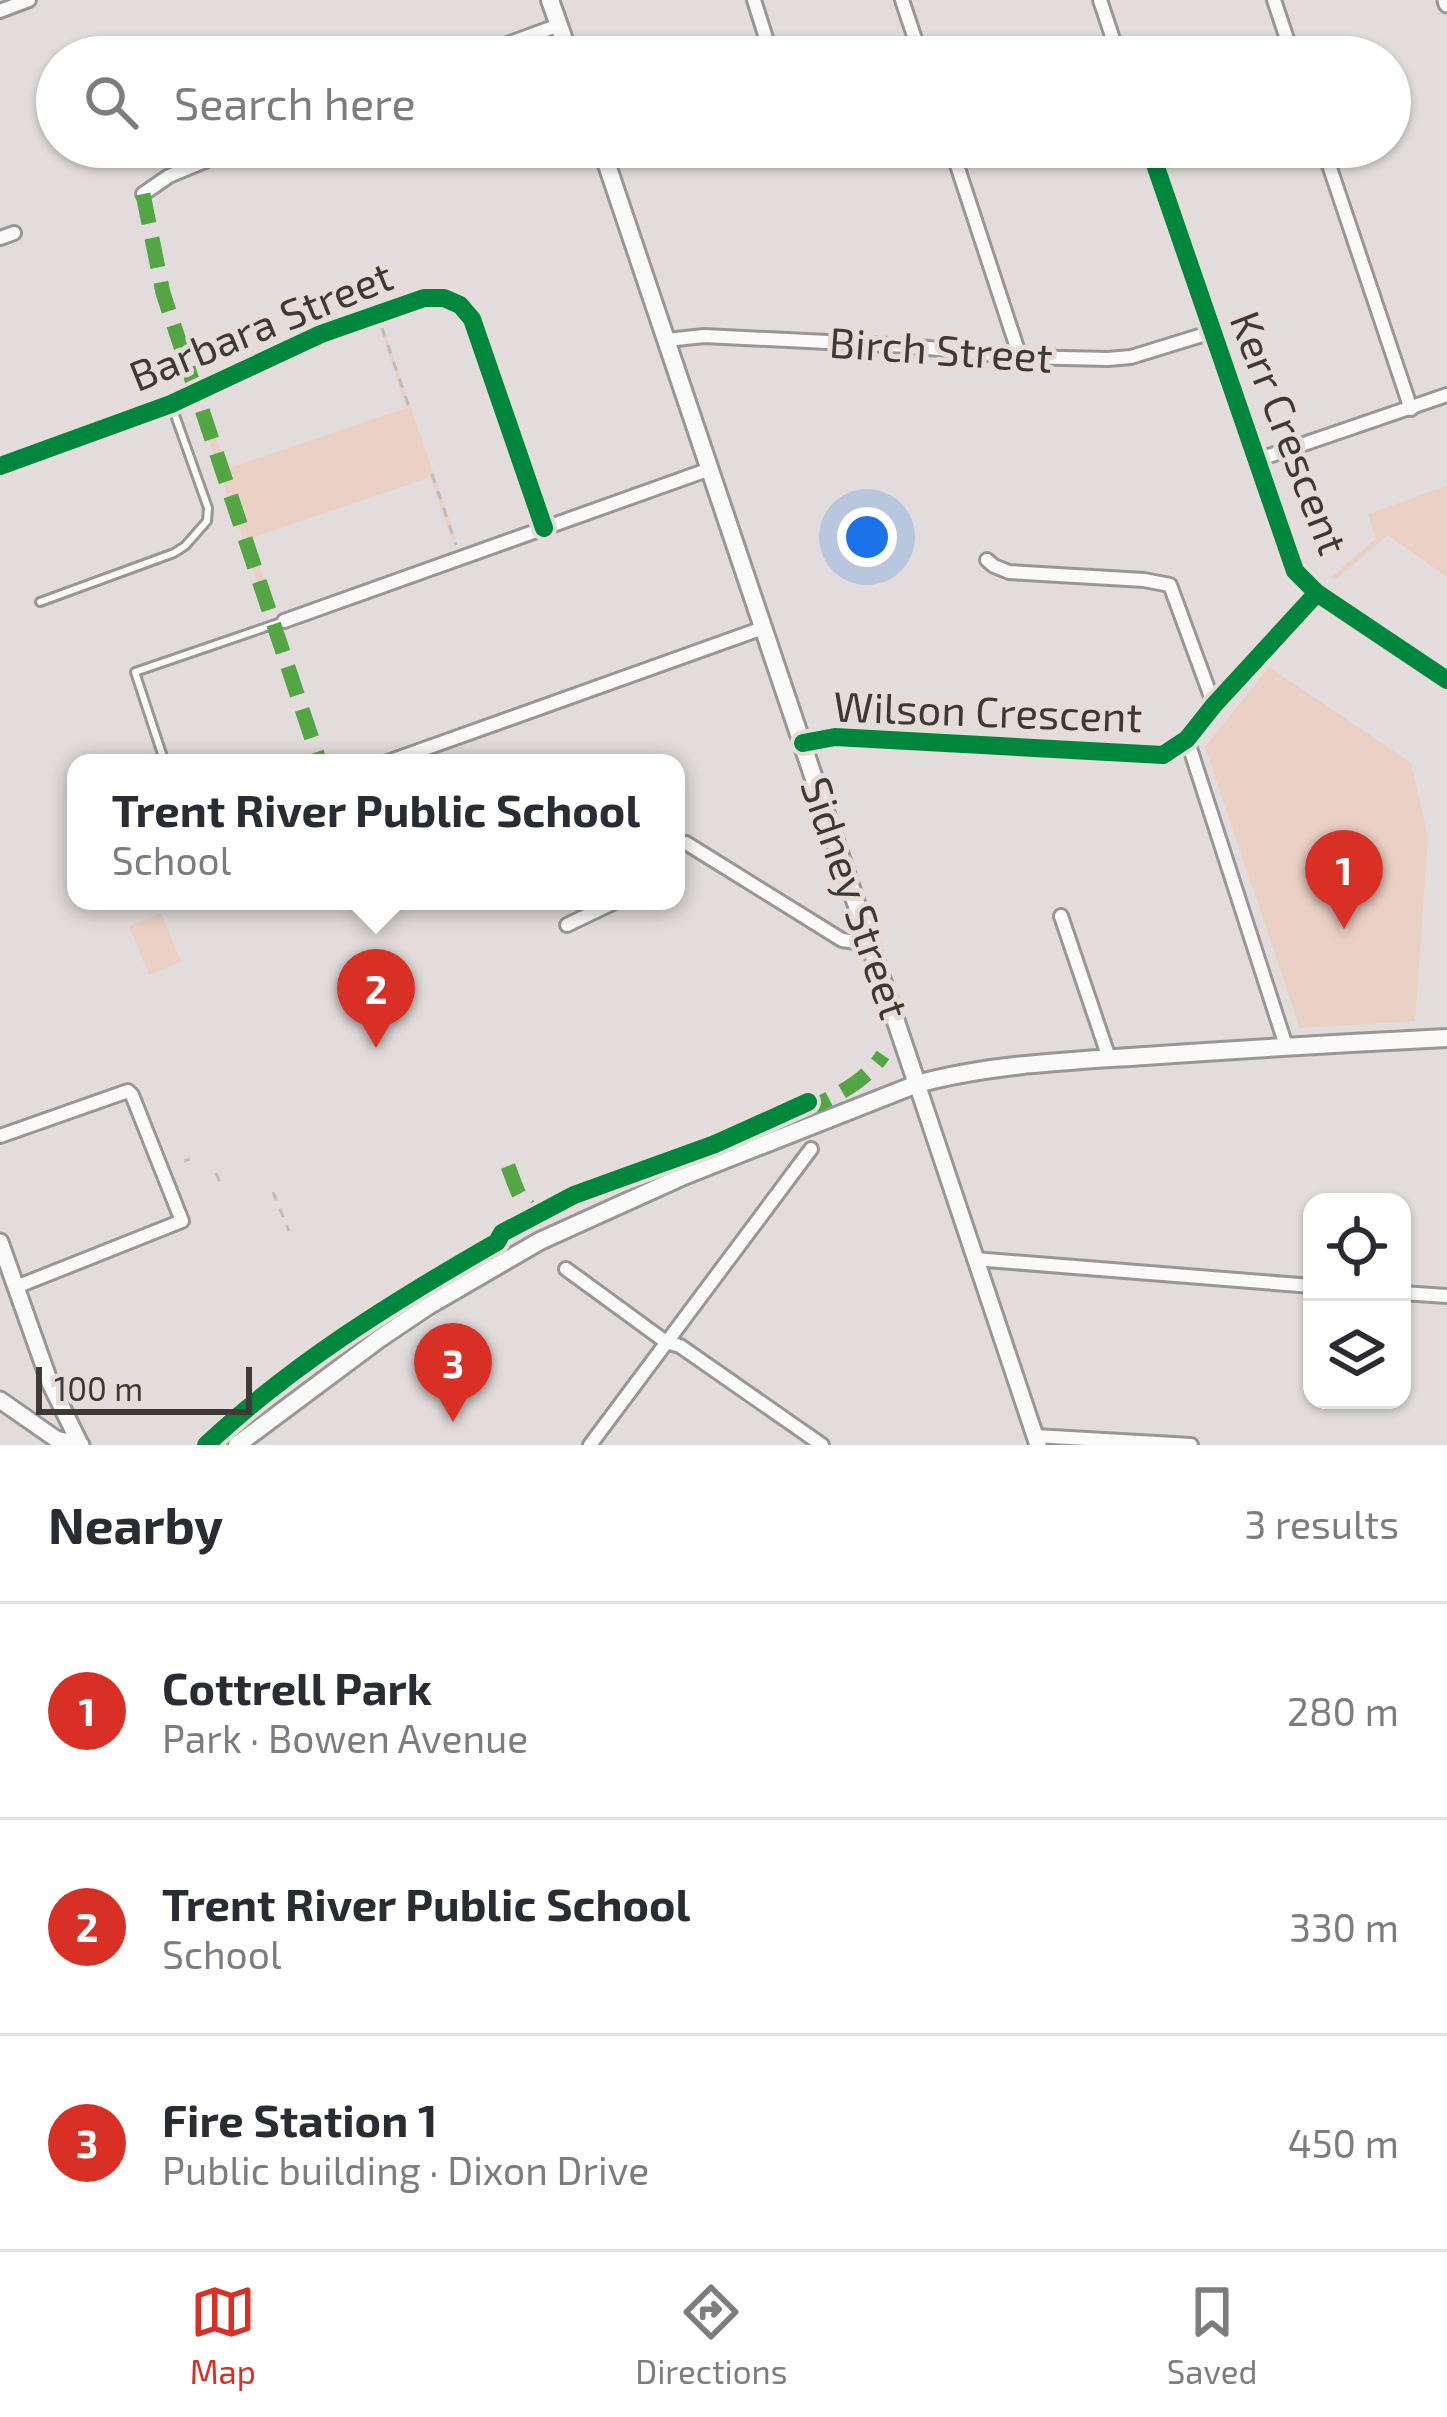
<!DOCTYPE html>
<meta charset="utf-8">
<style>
:root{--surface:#fff;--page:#f7f7f7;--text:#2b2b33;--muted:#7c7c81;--line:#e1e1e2;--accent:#d93025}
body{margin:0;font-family:"Exo 2",sans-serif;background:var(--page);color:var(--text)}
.controls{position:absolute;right:36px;bottom:36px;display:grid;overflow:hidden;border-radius:24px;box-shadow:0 3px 9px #0004}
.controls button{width:108px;height:108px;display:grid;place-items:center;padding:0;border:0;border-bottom:3px solid var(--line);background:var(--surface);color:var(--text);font:60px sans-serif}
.scale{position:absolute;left:36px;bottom:30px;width:216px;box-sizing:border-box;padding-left:12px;border:6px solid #3c3937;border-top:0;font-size:33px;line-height:42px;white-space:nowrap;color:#3c3937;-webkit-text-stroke:9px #e6dcd8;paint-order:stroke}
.you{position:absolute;left:867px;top:537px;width:42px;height:42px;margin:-30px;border:9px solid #fff;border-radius:50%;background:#1a73e8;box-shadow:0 0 0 18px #1a73e833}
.badge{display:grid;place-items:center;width:78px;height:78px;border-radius:50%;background:var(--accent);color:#fff;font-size:39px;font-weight:700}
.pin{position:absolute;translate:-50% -99px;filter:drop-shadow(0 3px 6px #0008)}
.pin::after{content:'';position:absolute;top:63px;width:42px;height:36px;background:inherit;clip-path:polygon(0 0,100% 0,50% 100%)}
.popup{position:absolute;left:67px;top:754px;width:618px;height:156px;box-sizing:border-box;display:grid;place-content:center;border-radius:24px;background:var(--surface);filter:drop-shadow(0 3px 9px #0005);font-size:39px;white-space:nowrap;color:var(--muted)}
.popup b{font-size:45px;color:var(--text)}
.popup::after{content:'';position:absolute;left:50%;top:100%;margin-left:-24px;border:24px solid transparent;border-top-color:var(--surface)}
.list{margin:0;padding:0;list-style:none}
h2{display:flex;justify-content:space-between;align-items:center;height:156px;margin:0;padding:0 48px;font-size:51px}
h2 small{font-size:39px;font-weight:400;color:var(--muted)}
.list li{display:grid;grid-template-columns:78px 1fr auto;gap:36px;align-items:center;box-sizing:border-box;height:216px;padding:0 48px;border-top:3px solid var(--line)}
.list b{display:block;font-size:45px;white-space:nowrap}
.list p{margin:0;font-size:39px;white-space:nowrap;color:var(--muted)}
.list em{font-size:39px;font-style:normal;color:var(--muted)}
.icon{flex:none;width:66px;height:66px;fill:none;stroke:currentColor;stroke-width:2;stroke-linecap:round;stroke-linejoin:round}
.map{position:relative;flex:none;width:1447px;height:1445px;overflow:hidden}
.search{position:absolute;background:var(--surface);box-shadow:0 3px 9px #0004;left:36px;right:36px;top:36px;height:132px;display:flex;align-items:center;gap:30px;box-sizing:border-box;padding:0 42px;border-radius:66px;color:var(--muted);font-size:45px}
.sheet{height:804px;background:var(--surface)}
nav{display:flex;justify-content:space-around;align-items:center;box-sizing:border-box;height:168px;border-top:3px solid var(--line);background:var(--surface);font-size:33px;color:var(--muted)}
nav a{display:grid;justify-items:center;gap:6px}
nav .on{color:var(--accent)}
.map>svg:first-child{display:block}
.green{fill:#ead0c5}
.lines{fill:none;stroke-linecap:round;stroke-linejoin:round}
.service-casing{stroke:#9a9695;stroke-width:12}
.minor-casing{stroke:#9a9695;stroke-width:18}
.tertiary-casing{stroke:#9a9695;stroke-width:21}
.secondary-casing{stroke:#9a9695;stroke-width:22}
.path{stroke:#c0bdbd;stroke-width:3;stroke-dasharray:9 9;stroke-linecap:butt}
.service{stroke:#fbfafa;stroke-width:6}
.minor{stroke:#fbfafa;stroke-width:12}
.tertiary{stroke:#fbfafa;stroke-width:15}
.secondary{stroke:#fbfafa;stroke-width:16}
.quiet{stroke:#54a645;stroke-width:15;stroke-dasharray:30 15;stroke-linecap:butt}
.cycleway-casing{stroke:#e6dcd8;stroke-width:26}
.cycleway{stroke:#00873e;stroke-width:18}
.labels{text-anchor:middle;stroke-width:10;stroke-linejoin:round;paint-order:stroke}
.street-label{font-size:42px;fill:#3c3937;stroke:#e6dcd8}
</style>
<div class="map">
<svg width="1447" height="1445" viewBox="0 0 1447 1445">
<rect width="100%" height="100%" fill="#e2dddc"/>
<g class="green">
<polygon points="385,332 456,539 452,540 430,477 251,538 271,602 265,604 200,414 207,412 227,469 406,408 382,333"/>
<polygon points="1447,486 1447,577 1388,535 1335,580 1331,577 1376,539 1368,514"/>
<polygon points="1269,667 1411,763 1428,837 1415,1021 1300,1028 1205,747"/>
<polygon points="161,913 181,962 149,975 129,926"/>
</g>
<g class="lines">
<g class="service-casing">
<g id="service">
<polyline points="40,602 174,553 185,546 207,521 208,508 171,404"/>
<polyline points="165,763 135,672 284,621"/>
</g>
</g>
<g class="minor-casing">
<g id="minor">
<polyline points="754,0 772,57"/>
<polyline points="902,0 921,57"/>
<polyline points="1100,0 1119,57"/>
<polyline points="1274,0 1293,57"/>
<polyline points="0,11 29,0"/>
<polyline points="472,57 559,25"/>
<polyline points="951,147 1020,357"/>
<polyline points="1149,147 1295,571 1317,593 1447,680"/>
<polyline points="1323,147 1411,409"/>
<polyline points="143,194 169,176 239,147"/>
<polyline points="0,238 14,233"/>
<polyline points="667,340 704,336 908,346 1020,357 1108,359 1131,357 1212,332"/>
<polyline points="1257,460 1447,395"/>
<polyline points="0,466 171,404 321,334 424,298 444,298 460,305 472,319 544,528"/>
<polyline points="987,560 994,566 1009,572 1144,580 1170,585 1214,705"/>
<polyline points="284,621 710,469"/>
<polyline points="1187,739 1286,1046"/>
<polyline points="803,743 835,737 1163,755 1187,739 1214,705 1317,593"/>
<polyline points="385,763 763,628"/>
<polyline points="676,844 686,843 842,940 870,944"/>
<polyline points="1061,916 1109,1058"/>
<polyline points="567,925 617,901"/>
<polyline points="0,1136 128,1091 132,1095 182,1221 16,1287"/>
<polyline points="974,1259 1312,1286"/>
<polyline points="566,1269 666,1342 680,1346 822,1445"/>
<polyline points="1402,1293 1447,1296"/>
<polyline points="1035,1436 1191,1445"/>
<polyline points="590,1445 811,1149"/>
</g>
</g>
<g class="tertiary-casing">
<g id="tertiary">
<polyline points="1446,0 1447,4"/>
<polyline points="917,1084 1038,1445"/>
<polyline points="0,1242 50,1383 80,1444"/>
<polyline points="0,1400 56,1439 81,1445"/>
</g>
</g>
<g class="secondary-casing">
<g id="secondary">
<polyline points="550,0 570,57"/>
<polyline points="601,147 917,1084"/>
<path d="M237 1445 379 1339 428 1306 540 1241 686 1175 917 1084C990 1064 1069 1061 1145 1056 1245 1049 1346 1043 1447 1038"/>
</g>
</g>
<g class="path">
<polyline points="382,328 410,410"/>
<polyline points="432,474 456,545"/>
<polyline points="184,1161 190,1159"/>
<polyline points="216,1173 221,1185"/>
<polyline points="273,1192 289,1231"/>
</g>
<use href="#service" class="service"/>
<use href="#minor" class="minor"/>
<use href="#tertiary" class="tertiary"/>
<use href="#secondary" class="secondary"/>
<g class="quiet">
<polyline points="143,194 163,293 320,763"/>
<path d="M801 1105 808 1102 819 1104C844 1091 867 1079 883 1055"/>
<path d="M508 1166C516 1186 520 1210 544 1212"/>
</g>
<g class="cycleway-casing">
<g id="cycleway">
<polyline points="1149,147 1295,571 1317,593 1447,680"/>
<polyline points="0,466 171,404 321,334 424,298 444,298 460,305 472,319 544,528"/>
<polyline points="803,743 835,737 1163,755 1187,739 1214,705 1317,593"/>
<path d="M206 1445C292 1364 394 1301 497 1242L502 1233 574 1195 715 1144 808 1102"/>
</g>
</g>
<use href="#cycleway" class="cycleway"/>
</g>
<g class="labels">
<g class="street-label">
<text transform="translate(261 326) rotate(-22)" y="15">Barbara Street</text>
<text transform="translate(941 350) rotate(4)" y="15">Birch Street</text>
<text transform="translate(1289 433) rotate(69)" y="15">Kerr Crescent</text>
<text transform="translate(988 712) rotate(2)" y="15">Wilson Crescent</text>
<text transform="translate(855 898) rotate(71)" y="15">Sidney Street</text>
</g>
</g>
</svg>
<div class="controls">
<button><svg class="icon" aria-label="locate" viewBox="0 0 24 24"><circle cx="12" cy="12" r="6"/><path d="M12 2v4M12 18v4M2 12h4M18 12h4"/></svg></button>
<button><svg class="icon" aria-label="layers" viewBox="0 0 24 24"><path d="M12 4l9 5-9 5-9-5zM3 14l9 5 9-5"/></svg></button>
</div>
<div class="scale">100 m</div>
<div class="you"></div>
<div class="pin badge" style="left:1344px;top:929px">1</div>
<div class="pin badge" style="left:376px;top:1048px">2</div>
<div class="popup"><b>Trent River Public School</b>School</div>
<div class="pin badge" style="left:453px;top:1422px">3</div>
<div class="search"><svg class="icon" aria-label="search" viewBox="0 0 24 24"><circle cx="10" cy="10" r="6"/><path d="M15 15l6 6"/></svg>Search here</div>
</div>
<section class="sheet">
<h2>Nearby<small>3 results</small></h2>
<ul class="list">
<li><span class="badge">1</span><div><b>Cottrell Park</b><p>Park · Bowen Avenue</p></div><em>280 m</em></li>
<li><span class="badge">2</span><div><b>Trent River Public School</b><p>School</p></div><em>330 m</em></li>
<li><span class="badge">3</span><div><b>Fire Station 1</b><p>Public building · Dixon Drive</p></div><em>450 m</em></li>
</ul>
</section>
<nav>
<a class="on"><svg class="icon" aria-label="map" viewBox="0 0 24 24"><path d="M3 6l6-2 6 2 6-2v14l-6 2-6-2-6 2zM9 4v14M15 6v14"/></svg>Map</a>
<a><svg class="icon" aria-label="directions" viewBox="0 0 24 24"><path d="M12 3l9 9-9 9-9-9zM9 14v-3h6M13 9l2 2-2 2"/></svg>Directions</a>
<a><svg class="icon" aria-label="saved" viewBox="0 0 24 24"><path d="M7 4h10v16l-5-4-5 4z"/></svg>Saved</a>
</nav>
